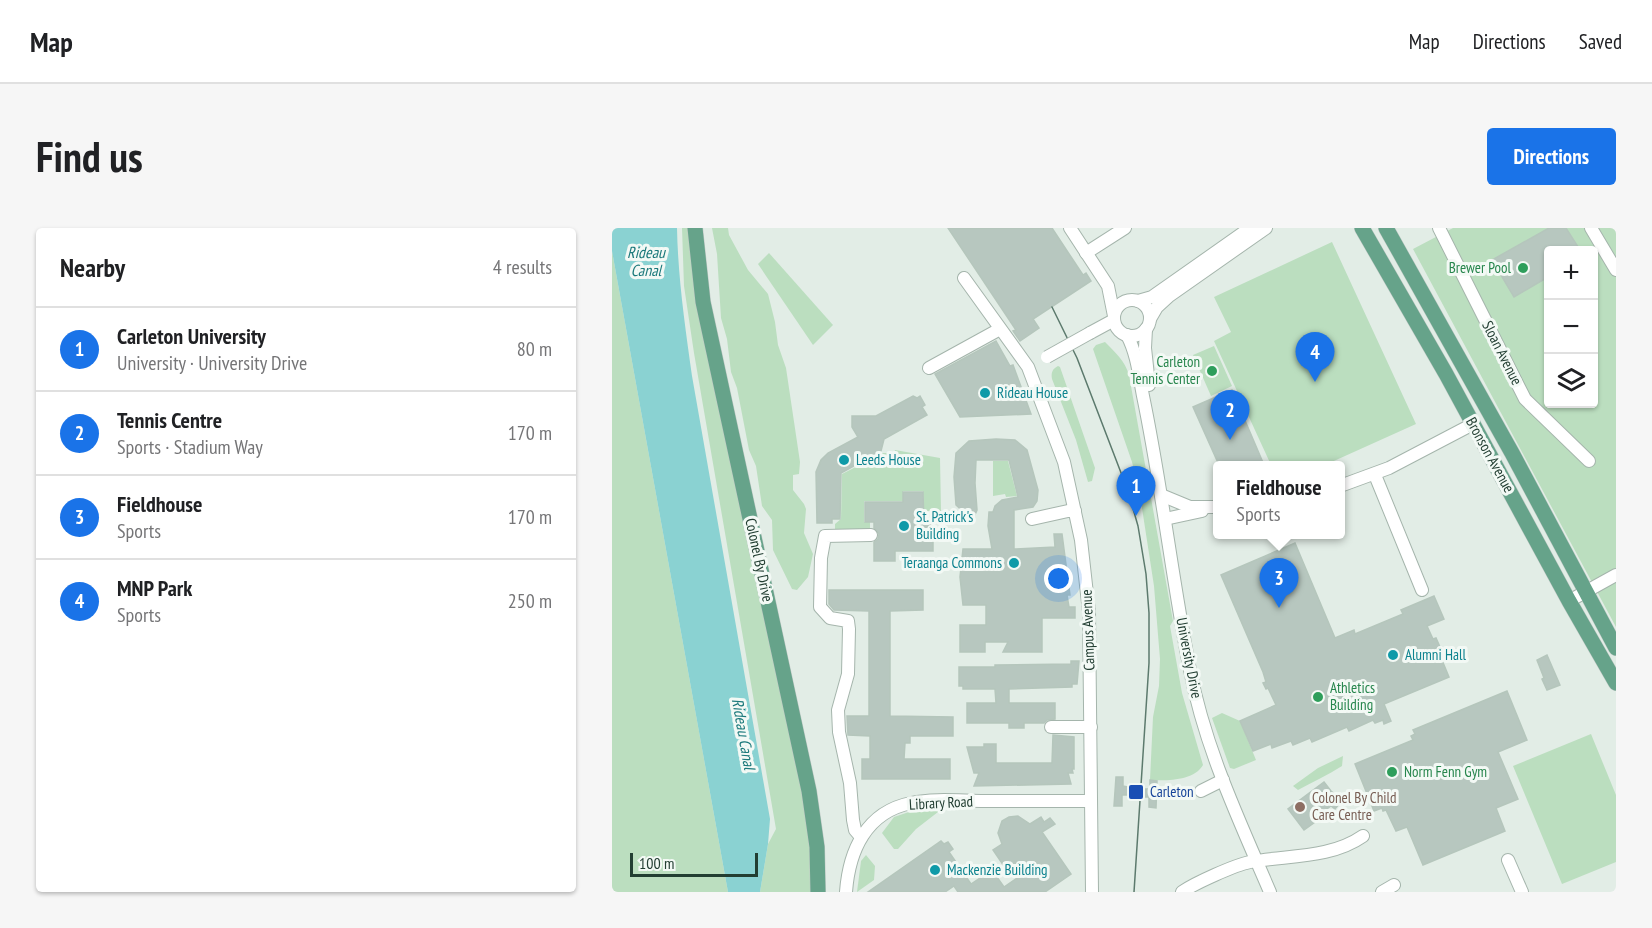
<!DOCTYPE html>
<meta charset="utf-8">
<style>
:root{--surface:#fff;--page:#f6f6f6;--text:#202124;--muted:#757577;--line:#e0e0e0;--accent:#1a73e8}
body{margin:0;font-family:"PT Sans Narrow",sans-serif;background:var(--page);color:var(--text)}
.controls{position:absolute;right:18px;top:18px;display:grid;overflow:hidden;border-radius:6px;box-shadow:0 2px 4px #0004}
.controls button{width:54px;height:54px;display:grid;place-items:center;padding:0;border:0;border-bottom:2px solid var(--line);background:var(--surface);color:var(--text);font:30px sans-serif}
.scale{position:absolute;left:18px;bottom:15px;width:128px;box-sizing:border-box;padding-left:6px;border:3px solid #223e32;border-top:0;font-size:16px;line-height:21px;white-space:nowrap;color:#223e32;-webkit-text-stroke:4px #f3f9f5;paint-order:stroke}
.you{position:absolute;left:447px;top:351px;width:21px;height:21px;margin:-15px;border:4px solid #fff;border-radius:50%;background:#1a73e8;box-shadow:0 0 0 9px #1a73e833}
.badge{display:grid;place-items:center;width:39px;height:39px;border-radius:50%;background:var(--accent);color:#fff;font-size:20px;font-weight:700}
.pin{position:absolute;translate:-50% -50px;filter:drop-shadow(0 2px 3px #0008)}
.pin::after{content:'';position:absolute;top:32px;width:21px;height:18px;background:inherit;clip-path:polygon(0 0,100% 0,50% 100%)}
.popup{position:absolute;left:601px;top:233px;width:132px;height:78px;box-sizing:border-box;display:grid;place-content:center;border-radius:6px;background:var(--surface);filter:drop-shadow(0 2px 4px #0005);font-size:20px;white-space:nowrap;color:var(--muted)}
.popup b{font-size:22px;color:var(--text)}
.popup::after{content:'';position:absolute;left:50%;top:100%;margin-left:-12px;border:12px solid transparent;border-top-color:var(--surface)}
.list{margin:0;padding:0;list-style:none}
h2{display:flex;justify-content:space-between;align-items:center;height:78px;margin:0;padding:0 24px;font-size:26px}
h2 small{font-size:20px;font-weight:400;color:var(--muted)}
.list li{display:grid;grid-template-columns:39px 1fr auto;gap:18px;align-items:center;box-sizing:border-box;height:84px;padding:0 24px;border-top:2px solid var(--line)}
.list b{display:block;font-size:22px;white-space:nowrap}
.list p{margin:0;font-size:20px;white-space:nowrap;color:var(--muted)}
.list em{font-size:20px;font-style:normal;color:var(--muted)}
.icon{flex:none;width:33px;height:33px;fill:none;stroke:currentColor;stroke-width:2;stroke-linecap:round;stroke-linejoin:round}
.map{position:relative;flex:none;width:1004px;height:664px;overflow:hidden;border-radius:6px}
header{display:flex;align-items:center;gap:36px;box-sizing:border-box;height:84px;padding:0 30px;background:var(--surface);border-bottom:2px solid var(--line)}
header strong{font-size:28px}
nav{display:flex;gap:33px;margin-inline-start:auto;font-size:21px}
.intro{display:flex;align-items:center;justify-content:space-between;box-sizing:border-box;height:144px;padding:0 36px}
h1{margin:0;font-size:42px}
.button{padding:15px 27px;border-radius:6px;background:var(--accent);color:#fff;font-size:21px;font-weight:700}
main{display:flex;gap:36px;padding:0 36px}
aside{flex:1;background:var(--surface);border-radius:6px;box-shadow:0 2px 4px #0004}
.map>svg:first-child{display:block}
.green{fill:#bbdebf;fill-rule:evenodd}
.water{fill:#8ad2d2}
.building{fill:#b7c7bf;stroke:#b5c6bc;stroke-width:1.5}
.lines{fill:none;stroke-linecap:round;stroke-linejoin:round}
.minor-casing{stroke:#a5b5ac;stroke-width:14}
.major-casing{stroke:#c1c9c6;stroke-width:16}
.minor{stroke:#fff;stroke-width:12}
.major{stroke:#66a38a;stroke-width:15}
.tram{stroke:#5c7a6d;stroke-width:1.5}
.minor-bridge-casing{stroke:#a5b5ac;stroke-width:14;stroke-linecap:butt}
.minor-bridge{stroke:#fff;stroke-width:12}
.leisure-dot{fill:#2e9e5b;stroke:#f3f9f5;stroke-width:2}
.culture-dot{fill:#0f9aa8;stroke:#f3f9f5;stroke-width:2}
.transit-dot{fill:#1a4fb4;stroke:#f3f9f5;stroke-width:2}
.education-dot{fill:#8d6e63;stroke:#f3f9f5;stroke-width:2}
.labels{text-anchor:middle;stroke-width:6;stroke-linejoin:round;paint-order:stroke}
.leisure-label{font-size:15px;fill:#27864d;stroke:#f3f9f5;text-anchor:end}
.street-label{font-size:15px;fill:#223e32;stroke:#f3f9f5}
.culture-label{font-size:15px;fill:#0d838f;stroke:#f3f9f5;text-anchor:start}
.transit-label{font-size:15px;fill:#164399;stroke:#f3f9f5;text-anchor:start}
.education-label{font-size:15px;fill:#785e54;stroke:#f3f9f5;text-anchor:start}
.water-label{font-size:16px;font-style:italic;fill:#1b797b;stroke:#f3f9f5}
</style>
<header>
<strong>Map</strong>
<nav><a>Map</a><a>Directions</a><a>Saved</a></nav>
</header>
<div class="intro"><h1>Find us</h1><a class="button">Directions</a></div>
<main>
<aside>
<h2>Nearby<small>4 results</small></h2>
<ul class="list">
<li><span class="badge">1</span><div><b>Carleton University</b><p>University · University Drive</p></div><em>80 m</em></li>
<li><span class="badge">2</span><div><b>Tennis Centre</b><p>Sports · Stadium Way</p></div><em>170 m</em></li>
<li><span class="badge">3</span><div><b>Fieldhouse</b><p>Sports</p></div><em>170 m</em></li>
<li><span class="badge">4</span><div><b>MNP Park</b><p>Sports</p></div><em>250 m</em></li>
</ul>
</aside>
<div class="map">
<svg width="1004" height="664" viewBox="0 0 1004 664">
<rect width="100%" height="100%" fill="#e2ede6"/>
<g class="green">
<polygon points="70,0 78,0 191,559 199,619 200,664 148,664 156,616 164,601 82,125 72,58"/>
<polygon points="100,0 116,0 117,7 136,42 156,66 163,94 166,117 174,140 188,234 187,246 181,247 181,262 192,276 194,281 192,305 201,326 196,349 185,362 180,361 161,322 160,292 150,278 144,238 137,222 125,160 119,144 115,111 109,90 105,26"/>
<path d="M841 0H1004V399L801 21ZM936 22H981V176H936Z"/>
<polygon points="720,14 804,196 713,237 659,237 602,113 619,104 602,69"/>
<polygon points="0,23 116,664 0,664"/>
<polygon points="157,25 221,97 201,117 146,36"/>
<path d="M493 114C503 124 513 133 517 147L561 393 558 398 570 465 591 537C582 553 554 553 538 552L541 489 547 458 548 431 542 358 528 267 520 234 481 121 484 117Z"/>
<polygon points="602,118 620,158 599,168 581,127"/>
<path d="M446 138 448 139 483 240 480 253 476 254 464 212 440 151C439 145 440 141 446 138Z"/>
<polygon points="283,222 328,230 329,283 312,283 311,263 291,263 291,273 252,273 252,294 258,294 258,302 223,302 223,296 229,291 230,246 271,225 282,225"/>
<polygon points="381,233 396,233 405,268 394,269 393,266 381,268"/>
<polygon points="610,485 628,493 644,532 622,541 618,540 600,490"/>
<polygon points="979,506 1004,567 1004,634 950,656 901,538"/>
<path d="M731 528 730 538C716 547 700 554 686 562L681 558 706 540Z"/>
<polygon points="326,580 326,584 304,601 286,621 282,621 270,605 282,589 306,581"/>
<polygon points="254,627 263,638 262,652 245,664 249,633"/>
</g>
<path class="water" d="M0 0H65C66 50 73 98 80 148L158 591 156 616 148 664H116L0 23Z"/>
<g class="building">
<polygon points="336,0 440,0 471,47 474,45 479,53 421,91 427,100 408,113 401,103 404,102"/>
<polygon points="937,0 954,0 968,22 936,22 936,49 902,69 880,32"/>
<polygon points="384,113 398,138 401,137 419,186 348,189 323,146"/>
<polygon points="620,162 652,237 607,237 581,179"/>
<polygon points="301,168 305,170 308,168 313,177 310,179 315,187 272,211 269,223 229,245 228,291 220,291 220,295 205,295 204,244 209,232 216,225 246,209 240,199 240,188 264,188"/>
<polygon points="384,211 403,212 415,222 426,262 425,273 421,279 402,282 402,321 443,319 442,306 450,306 458,367 455,367 457,379 463,379 463,390 430,390 430,424 391,424 396,414 373,414 373,424 348,424 348,397 374,397 374,377 351,377 348,349 351,321 380,321 376,298 377,284 381,284 383,278 390,272 406,269 397,232 364,232 363,255 365,282 362,289 356,288 344,277 342,249 344,225 357,213"/>
<polygon points="291,264 311,264 312,296 321,296 321,323 283,323 283,333 262,333 262,314 266,311 267,306 262,300 262,294 253,294 253,274 291,274"/>
<polygon points="683,315 723,410 742,402 743,406 791,386 789,382 822,368 832,391 815,398 821,411 824,410 828,419 825,420 837,449 772,476 779,493 772,496 771,492 763,495 761,492 737,503 735,499 700,514 698,510 681,517 679,513 660,520 659,516 641,523 628,493 664,477 656,460 654,461 651,455 654,454 651,444 609,347"/>
<polygon points="217,362 311,362 311,382 278,383 278,488 341,489 341,508 298,508 298,515 293,515 292,531 338,531 338,551 250,551 250,531 258,531 258,508 236,507 235,488 257,488 257,383 222,382 217,376"/>
<polygon points="935,427 948,457 935,462 930,451 932,450 925,432"/>
<polygon points="459,433 467,433 465,456 460,456 460,459 397,461 397,475 443,475 443,491 435,492 432,495 412,495 412,500 397,500 397,495 355,495 355,475 384,475 383,461 351,461 351,458 347,458 347,439 383,439 383,437 459,436"/>
<polygon points="895,463 915,512 886,524 906,571 884,580 893,603 811,637 795,599 784,603 774,582 771,583 770,580 762,583 743,536 801,512 799,508 803,506 801,502"/>
<polygon points="441,507 462,509 462,541 460,541 461,545 456,545 459,556 362,558 367,545 362,545 355,519 372,519 372,516 384,516 384,535 440,535"/>
<polygon points="504,549 511,549 511,558 516,559 516,567 510,567 510,578 502,578"/>
<polygon points="538,552 545,553 544,580 537,579 537,569 532,569 532,561 538,561"/>
<polygon points="712,554 719,563 730,572 723,581 719,578 701,591 703,594 692,602 676,581"/>
<polygon points="406,588 418,596 429,589 432,594 438,590 443,596 430,604 459,646 433,664 346,664 342,658 333,664 256,664 329,613 332,616 336,614 341,621 337,624 359,656 380,642 392,659 405,650 395,637 392,638 381,622 390,616 386,605 390,593 397,589"/>
</g>
<g class="lines">
<g class="minor-casing">
<g id="minor">
<polyline points="458,0 496,58 502,88"/>
<polyline points="827,0 913,171 977,233"/>
<polyline points="979,0 1004,42"/>
<polyline points="474,25 513,0"/>
<polyline points="352,50 416,139 452,234 469,312 477,384 480,664"/>
<circle cx="520" cy="90" r="18"/>
<polyline points="526,73 540,69 638,0"/>
<polyline points="538,91 545,79 557,68 654,0"/>
<polyline points="534,101 533,120 537,157"/>
<polyline points="478,105 502,92"/>
<path d="M515 107C525 126 527 147 531 168 550 259 560 351 578 442 593 520 627 592 658 664"/>
<polyline points="317,140 388,101"/>
<polyline points="763,247 810,362"/>
<polyline points="728,258 777,240 861,196"/>
<polyline points="549,267 578,279 606,279"/>
<polyline points="420,291 456,283 463,283"/>
<polyline points="553,291 590,283"/>
<polyline points="957,373 1004,347"/>
<polyline points="439,499 479,499"/>
<polyline points="589,563 611,552"/>
<polyline points="249,609 243,602 241,592 238,555 227,504 226,482 236,446 237,401 236,393 218,390 208,379 209,330 213,308 259,307"/>
<polyline points="896,632 910,664"/>
<path d="M234 664C237 623 254 584 299 575 323 570 349 573 373 573 408 573 444 573 479 573"/>
<path d="M570 664C583 655 623 637 638 634 675 627 718 631 751 608"/>
<polyline points="770,664 782,657"/>
</g>
</g>
<g class="major-casing">
<g id="major">
<polyline points="83,0 91,74 197,563 205,619 206,664"/>
<polyline points="750,0 834,146 957,373 1004,455"/>
<polyline points="774,0 900,225 1004,420"/>
</g>
</g>
<use href="#minor" class="minor"/>
<use href="#major" class="major"/>
<polyline class="tram" points="440,79 465,130 516,263 526,298 534,346 537,385 537,435 522,664"/>
<g class="minor-bridge-casing">
<polyline id="minor-bridge" points="435,129 478,105"/>
</g>
<use href="#minor-bridge" class="minor-bridge"/>
</g>
<g class="leisure-dot">
<circle cx="911" cy="40" r="6"/>
<circle cx="600" cy="143" r="6"/>
<circle cx="706" cy="469" r="6"/>
<circle cx="780" cy="544" r="6"/>
</g>
<g class="culture-dot">
<circle cx="373" cy="165" r="6"/>
<circle cx="232" cy="232" r="6"/>
<circle cx="292" cy="298" r="6"/>
<circle cx="402" cy="335" r="6"/>
<circle cx="781" cy="427" r="6"/>
<circle cx="323" cy="642" r="6"/>
</g>
<rect class="transit-dot" x="516" y="556" width="16" height="16" rx="3"/>
<circle class="education-dot" cx="688" cy="579" r="6"/>
<g class="labels">
<g class="leisure-label">
<text x="899" y="45">Brewer Pool</text>
<text x="588" y="139">Carleton<tspan x="588" dy="17">Tennis Center</tspan></text>
<text x="718" y="465" text-anchor="start">Athletics<tspan x="718" dy="17">Building</tspan></text>
<text x="792" y="549" text-anchor="start">Norm Fenn Gym</text>
</g>
<g class="street-label">
<text transform="translate(890 125) rotate(63)" y="5">Sloan Avenue</text>
<text transform="translate(878 227) rotate(61)" y="5">Bronson Avenue</text>
<text transform="translate(147 332) rotate(78)" y="5">Colonel By Drive</text>
<text transform="translate(476 402) rotate(-92)" y="5">Campus Avenue</text>
<text transform="translate(577 430) rotate(79)" y="5">University Drive</text>
<text transform="translate(329 575) rotate(-3)" y="5">Library Road</text>
</g>
<g class="culture-label">
<text x="385" y="170">Rideau House</text>
<text x="244" y="237">Leeds House</text>
<text x="304" y="294">St. Patrick's<tspan x="304" dy="17">Building</tspan></text>
<text x="390" y="340" text-anchor="end">Teraanga Commons</text>
<text x="793" y="432">Alumni Hall</text>
<text x="335" y="647">Mackenzie Building</text>
</g>
<g class="transit-label">
<text x="538" y="569">Carleton</text>
</g>
<g class="education-label">
<text x="700" y="575">Colonel By Child<tspan x="700" dy="17">Care Centre</tspan></text>
</g>
<g class="water-label">
<text x="34" y="30">Rideau<tspan x="34" dy="18">Canal</tspan></text>
<text transform="translate(132 506) rotate(80)" y="6">Rideau Canal</text>
</g>
</g>
</svg>
<div class="controls">
<button>+</button>
<button>−</button>
<button><svg class="icon" aria-label="layers" viewBox="0 0 24 24"><path d="M12 4l9 5-9 5-9-5zM3 14l9 5 9-5"/></svg></button>
</div>
<div class="scale">100 m</div>
<div class="you"></div>
<div class="pin badge" style="left:524px;top:288px">1</div>
<div class="pin badge" style="left:618px;top:212px">2</div>
<div class="pin badge" style="left:667px;top:380px">3</div>
<div class="popup"><b>Fieldhouse</b>Sports</div>
<div class="pin badge" style="left:703px;top:154px">4</div>
</div>
</main>
